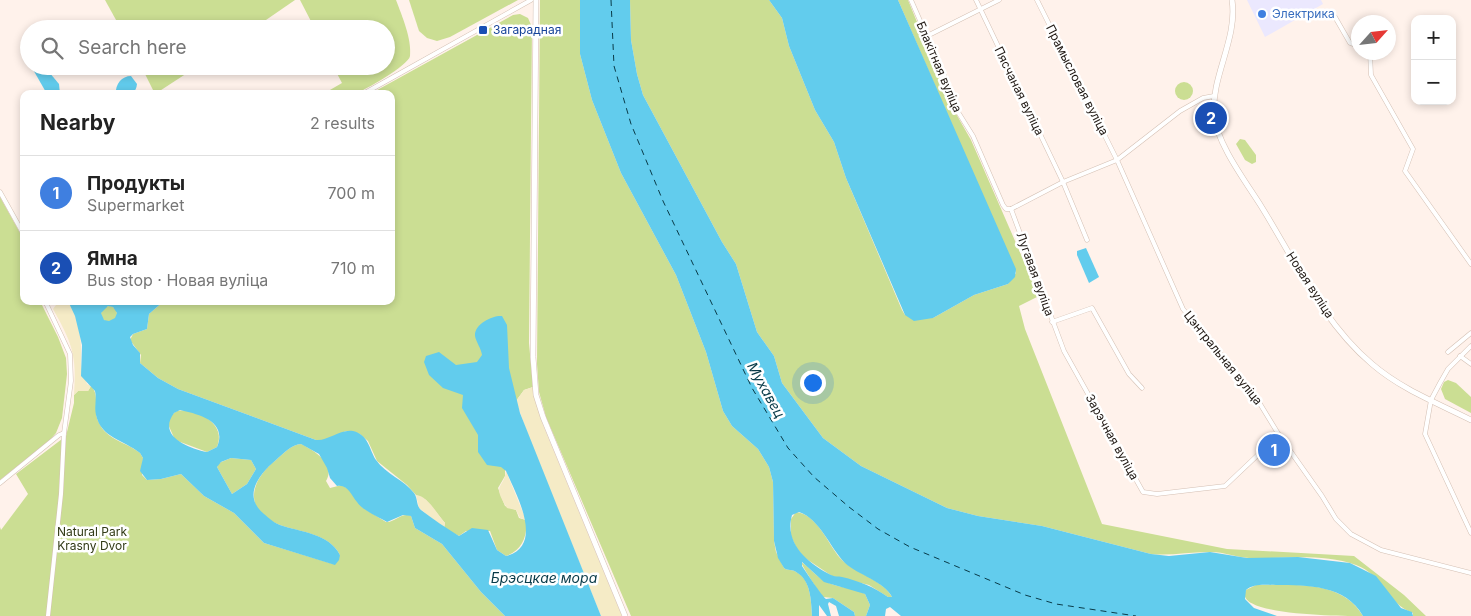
<!DOCTYPE html>
<meta charset="utf-8">
<style>
:root{--surface:#fff;--page:#f6f6f6;--text:#222;--muted:#767676;--line:#e0e0e0;--accent:#111827}
body{margin:0;font-family:Inter,sans-serif;background:var(--page);color:var(--text)}
.controls{position:absolute;right:15px;top:15px;display:grid;overflow:hidden;border-radius:10px;box-shadow:0 2px 8px #0003}
.controls button{width:45px;height:45px;display:grid;place-items:center;padding:0;border:0;border-bottom:1px solid var(--line);background:var(--surface);color:var(--text);font:25px sans-serif}
.compass{position:absolute;left:1351px;top:15px;width:45px;height:45px;border-radius:50%;background:var(--surface);box-shadow:0 2px 8px #0003;rotate:63deg}
.you{position:absolute;left:812px;top:382px;width:18px;height:18px;margin:-12px;border:4px solid #fff;border-radius:50%;background:#1a73e8;box-shadow:0 0 0 8px #1a73e833}
.badge{display:grid;place-items:center;width:32px;height:32px;border-radius:50%;background:var(--accent);color:#fff;font-size:16px;font-weight:700}
.pin{position:absolute;translate:-50% -50%;border:2px solid #fff;box-shadow:0 1px 5px #0006}
.list{margin:0;padding:0;list-style:none}
h2{display:flex;justify-content:space-between;align-items:center;height:65px;margin:0;padding:0 20px;font-size:21px}
h2 small{font-size:16px;font-weight:400;color:var(--muted)}
.list li{display:grid;grid-template-columns:32px 1fr auto;gap:15px;align-items:center;box-sizing:border-box;height:75px;padding:0 20px;border-top:1px solid var(--line)}
.list b{display:block;font-size:19px;white-space:nowrap}
.list p{margin:0;font-size:16px;white-space:nowrap;color:var(--muted)}
.list em{font-size:16px;font-style:normal;color:var(--muted)}
.icon{flex:none;width:28px;height:28px;fill:none;stroke:currentColor;stroke-width:2;stroke-linecap:round;stroke-linejoin:round}
.map{position:relative;flex:none;width:1471px;height:616px;overflow:hidden}
.search{position:absolute;background:var(--surface);box-shadow:0 2px 8px #0003;left:20px;top:20px;width:375px;height:55px;display:flex;align-items:center;gap:12px;box-sizing:border-box;padding:0 18px;border-radius:28px;color:var(--muted);font-size:19px}
.panel{position:absolute;background:var(--surface);box-shadow:0 2px 8px #0003;left:20px;top:90px;width:375px;height:215px;border-radius:10px}
.map>svg:first-child{display:block}
.industrial{fill:#ebe8fe}
.green{fill:#cbde93}
.sand{fill:#f5ebc6}
.water{fill:#62cced;fill-rule:evenodd}
.lines{fill:none;stroke-linecap:round;stroke-linejoin:round}
.ferry{stroke:#093b49;stroke-width:1;stroke-dasharray:6 5;stroke-linecap:butt}
.minor-casing{stroke:#d4c0b4;stroke-width:5}
.tertiary-casing{stroke:#d4c0b4;stroke-width:6}
.minor{stroke:#fff;stroke-width:4}
.tertiary{stroke:#fff;stroke-width:5}
.shop-dot{fill:#3f7fe0;stroke:#fff;stroke-width:2}
.transit-dot{fill:#1a4fb4;stroke:#fff;stroke-width:2}
.labels{text-anchor:middle;stroke-width:5;stroke-linejoin:round;paint-order:stroke}
.shop-label{font-size:12px;fill:#366cbe;stroke:#fff;text-anchor:start}
.transit-label{font-size:12px;fill:#164399;stroke:#fff;text-anchor:start}
.street-label{font-size:12px;fill:#201914;stroke:#fff}
.park-label{font-size:12px;fill:#323a17;stroke:#fff}
.water-label{font-size:14px;font-style:italic;fill:#093b49;stroke:#fff}
</style>
<div class="map">
<svg width="1471" height="616" viewBox="0 0 1471 616">
<rect width="100%" height="100%" fill="#fff2eb"/>
<polygon class="industrial" points="1247,0 1321,0 1323,4 1265,37"/>
<g class="green">
<polygon points="105,0 295,0 253,29 121,29"/>
<path d="M300 0H396C402 16 412 39 410 56 409 65 364 91 354 94 345 96 333 94 323 94L342 83 333 66H386V29H315Z"/>
<polygon points="409,0 518,0 450,37 437,41 427,38 419,31"/>
<path d="M540 0H580V54L592 100 621 173 676 275 706 352 723 411 732 426 758 449 769 467 773 482 774 541 776 552 784 568C788 571 792 569 796 572 811 579 811 602 812 616H631L546 417 539 392 537 364Z"/>
<path d="M630 0H769L782 18 789 46 815 110 834 142 846 178 902 310 905 315 933 318 974 295 1008 284 1016 273 898 0H908L951 105 971 140 1039 296 1019 306 1025 329 1102 524 1227 549 1354 556 1404 595 1426 616H1413V613C1387 604 1382 574 1356 565 1322 553 1285 559 1249 558 1235 557 1222 551 1208 552 1188 552 1170 556 1151 554L1042 526 978 516 947 508 861 466 823 438 782 383 774 356 757 332 736 264 722 242 643 95 637 74 631 40Z"/>
<path d="M520 14 528 18 532 27 529 343 533 387 524 390 516 401 505 465V476L498 488 505 506 516 510 519 518 526 520C528 535 522 551 506 556L497 550 490 531H466L459 536 444 528 445 523 426 500 416 495 407 485 377 461 368 441 360 434 346 431 325 440H316L178 389 158 378 140 363 141 355 130 340 133 334 147 329 149 314 164 301H391V94H370L513 15Z"/>
<polygon points="141,66 198,66 155,94"/>
<circle cx="1184" cy="91" r="9"/>
<polygon points="1240,139 1245,140 1256,155 1256,162 1252,164 1245,160 1236,144"/>
<polygon points="0,197 24,240 24,301 40,301 58,337 66,358 67,374 62,418 56,433 49,441 0,480"/>
<circle cx="109" cy="314" r="8"/>
<polygon points="1448,380 1456,383 1471,397 1471,413 1445,399 1441,389 1444,382"/>
<path d="M91 386C101 396 92 411 99 423 107 440 126 442 140 453L143 458 142 475 147 480 161 479 181 474 204 496 234 513 264 543 333 564 340 555C329 533 299 532 280 525 242 511 250 480 276 460 283 454 292 444 301 444 315 451 336 464 326 481L330 488 342 485 351 491 362 507 386 522C395 523 401 512 411 516L415 528 442 544 481 592 505 616H0V527L1 530 28 494 16 474 66 436 74 403V395L78 391H88Z"/>
<path d="M177 411C196 408 227 423 217 447L207 452 175 440 168 424 171 415Z"/>
<polygon points="231,458 251,460 256,469 247,484 232,494 217,467 219,463"/>
<path d="M796 512C817 514 828 544 840 558 854 573 882 579 892 597H888L869 585 832 576 805 558 797 549 791 536V519Z"/>
<path d="M801 562C808 566 815 575 823 580 836 589 853 586 865 594L870 605 866 616H855L854 612 833 598 823 597C820 594 801 564 801 562Z"/>
<path d="M1256 585C1292 585 1342 579 1363 616 1346 616 1231 616 1246 590Z"/>
</g>
<g class="sand">
<path d="M59 301H68C79 318 82 341 81 360 80 367 85 377 87 384L91 386 88 391H78L74 395C77 355 72 343 53 309Z"/>
<polygon points="533,387 543,425 622,616 601,616 532,446 516,401 524,390"/>
<path d="M506 471 526 520 520 518 516 510 507 508C491 483 504 489 506 471Z"/>
<path d="M416 495C428 496 437 514 445 523L444 528 419 508Z"/>
</g>
<g class="water">
<path d="M580 0H630L631 40 637 74 643 95 722 242 736 264 757 332 774 356 782 383 823 438 861 466 947 508 978 516 1042 526 1151 554 1169 556 1210 552 1247 558 1298 557 1350 563 1376 576 1401 608 1412 612 1413 616H1363C1346 585 1307 585 1276 585 1266 585 1254 583 1246 590L1245 599 1254 608 1277 616H901L890 607 886 609 885 616H866L870 605 865 594 824 582 802 562V566C806 572 822 596 826 599L833 598 854 612 855 616H839L836 606 829 602 828 604 831 616H827L819 605V616H812C811 601 811 580 796 572 792 569 788 571 784 568L778 558 774 541 773 482 769 467 758 449 732 426 723 411 706 352 676 275 621 173 592 100 580 54ZM799 512C820 519 830 548 845 563 858 575 884 581 892 597H888C874 587 859 581 842 577 838 576 835 577 831 575 808 563 784 544 792 515Z"/>
<polygon points="769,0 898,0 1016,269 1015,277 1008,284 974,295 933,318 914,321 905,315 846,178 834,142 815,110 789,46 782,18"/>
<polygon points="31,66 44,66 59,84 60,94 47,94"/>
<path d="M131 76 137 84C136 96 126 94 116 94 115 84 122 76 131 76Z"/>
<polygon points="1086,248 1099,277 1089,283 1077,255 1077,251"/>
<path d="M68 301H164L149 314 147 329 133 334 130 337 133 345 140 353V363L158 378 178 389 316 440C329 441 339 429 353 431 369 435 369 449 376 460 386 474 404 480 414 493 418 498 416 506 421 510 433 519 446 528 459 536L472 528 488 530 497 550 506 556C546 546 515 492 506 471L501 467 487 465 478 452V435L462 408 463 395 443 388 429 375 424 362 426 356 439 352 456 365 477 362 482 355C481 348 476 342 475 336 474 324 493 315 502 316L507 325 509 368 520 413 601 616H505L481 592 442 544 415 528 411 516 403 515 387 522C379 517 363 511 357 502 351 495 348 484 337 486L330 478 327 468 319 454 301 444C292 444 283 454 276 460 259 474 242 496 264 514 269 518 274 523 280 525 300 532 329 533 340 555L339 560 335 565 264 543 234 513 204 496 181 474 161 479 147 480 140 471 143 458 140 453C124 440 101 438 96 415 94 407 97 399 95 391L81 376 82 345 75 316ZM108 306 113 307 117 313 115 318 109 321 104 320 101 313ZM180 410C198 414 228 421 217 447L207 452C188 448 157 436 174 413ZM231 458 251 460 256 469 247 484 232 494 217 467 221 462Z"/>
</g>
<g class="lines">
<polyline class="ferry" points="611,0 614,66 631,124 663,201 752,388 788,448 814,477 849,507 878,529 910,547 1025,595 1056,604 1136,616"/>
<g class="minor-casing">
<g id="minor">
<polyline points="911,0 946,80 953,104 973,136 1003,205 1006,209 1011,209"/>
<polyline points="976,0 1063,182 1087,240"/>
<polyline points="1037,0 1117,160 1183,309 1254,394 1279,435 1322,496 1336,519 1351,534 1381,550 1471,573"/>
<polyline points="1323,14 1335,17 1350,43 1358,46"/>
<polyline points="927,36 999,0"/>
<polyline points="1370,52 1371,75 1413,149 1405,171 1471,264"/>
<polyline points="363,94 531,0"/>
<polyline points="0,192 24,235"/>
<polyline points="1011,209 1064,351 1143,492 1157,494 1225,486 1279,435"/>
<polyline points="1011,209 1063,182 1117,160 1180,111 1203,98 1214,96"/>
<polyline points="1052,322 1092,308 1129,374 1142,388"/>
<polyline points="1471,346 1448,369 1440,383 1431,400 1425,434 1471,533"/>
<polyline points="1448,352 1471,333"/>
<polyline points="1460,356 1471,364"/>
<polyline points="0,483 59,435 64,433 71,381 70,354 45,301"/>
<polyline points="48,616 61,494 64,433"/>
</g>
</g>
<g class="tertiary-casing">
<g id="tertiary">
<polyline points="536,0 533,357 536,395 543,417 625,616"/>
<path d="M1232 0C1238 39 1211 76 1214 115 1217 144 1246 182 1261 206 1294 259 1323 323 1372 364 1401 389 1437 403 1471 420"/>
</g>
</g>
<use href="#minor" class="minor"/>
<use href="#tertiary" class="tertiary"/>
</g>
<circle class="shop-dot" cx="1262" cy="14" r="5"/>
<rect class="transit-dot" x="478" y="25" width="10" height="10" rx="2.5"/>
<g class="labels">
<g class="shop-label">
<text x="1272" y="18">Электрика</text>
</g>
<g class="transit-label">
<text x="493" y="34">Загарадная</text>
</g>
<g class="street-label">
<text transform="translate(939 67) rotate(67)" y="4">Блакітная вуліца</text>
<text transform="translate(1077 80) rotate(63)" y="4">Прамысловая вуліца</text>
<text transform="translate(1019 91) rotate(64)" y="4">Пясчаная вуліца</text>
<text transform="translate(1035 274) rotate(70)" y="4">Лугавая вуліца</text>
<text transform="translate(1310 285) rotate(57)" y="4">Новая вуліца</text>
<text transform="translate(1223 358) rotate(51)" y="4">Цэнтральная вуліца</text>
<text transform="translate(1112 437) rotate(61)" y="4">Зарэчная вуліца</text>
</g>
<g class="park-label">
<text x="92" y="536">Natural Park<tspan x="92" dy="14">Krasny Dvor</tspan></text>
</g>
<g class="water-label">
<text transform="translate(766 390) rotate(61)" y="5">Мухавец</text>
<text x="544" y="583">Брэсцкае мора</text>
</g>
</g>
</svg>
<div class="controls">
<button>+</button>
<button>−</button>
</div>
<svg class="compass" viewBox="-18 -18 36 36"><path d="M0-13l5 13h-10z" fill="#e53935"/><path d="M0 13l5-13h-10z" fill="#767676"/></svg>
<div class="you"></div>
<div class="pin badge" style="left:1274px;top:450px;background:#3f7fe0">1</div>
<div class="pin badge" style="left:1211px;top:118px;background:#1a4fb4">2</div>
<div class="search"><svg class="icon" aria-label="search" viewBox="0 0 24 24"><circle cx="10" cy="10" r="6"/><path d="M15 15l6 6"/></svg>Search here</div>
<section class="panel">
<h2>Nearby<small>2 results</small></h2>
<ul class="list">
<li><span class="badge" style="background:#3f7fe0">1</span><div><b>Продукты</b><p>Supermarket</p></div><em>700 m</em></li>
<li><span class="badge" style="background:#1a4fb4">2</span><div><b>Ямна</b><p>Bus stop · Новая вуліца</p></div><em>710 m</em></li>
</ul>
</section>
</div>
